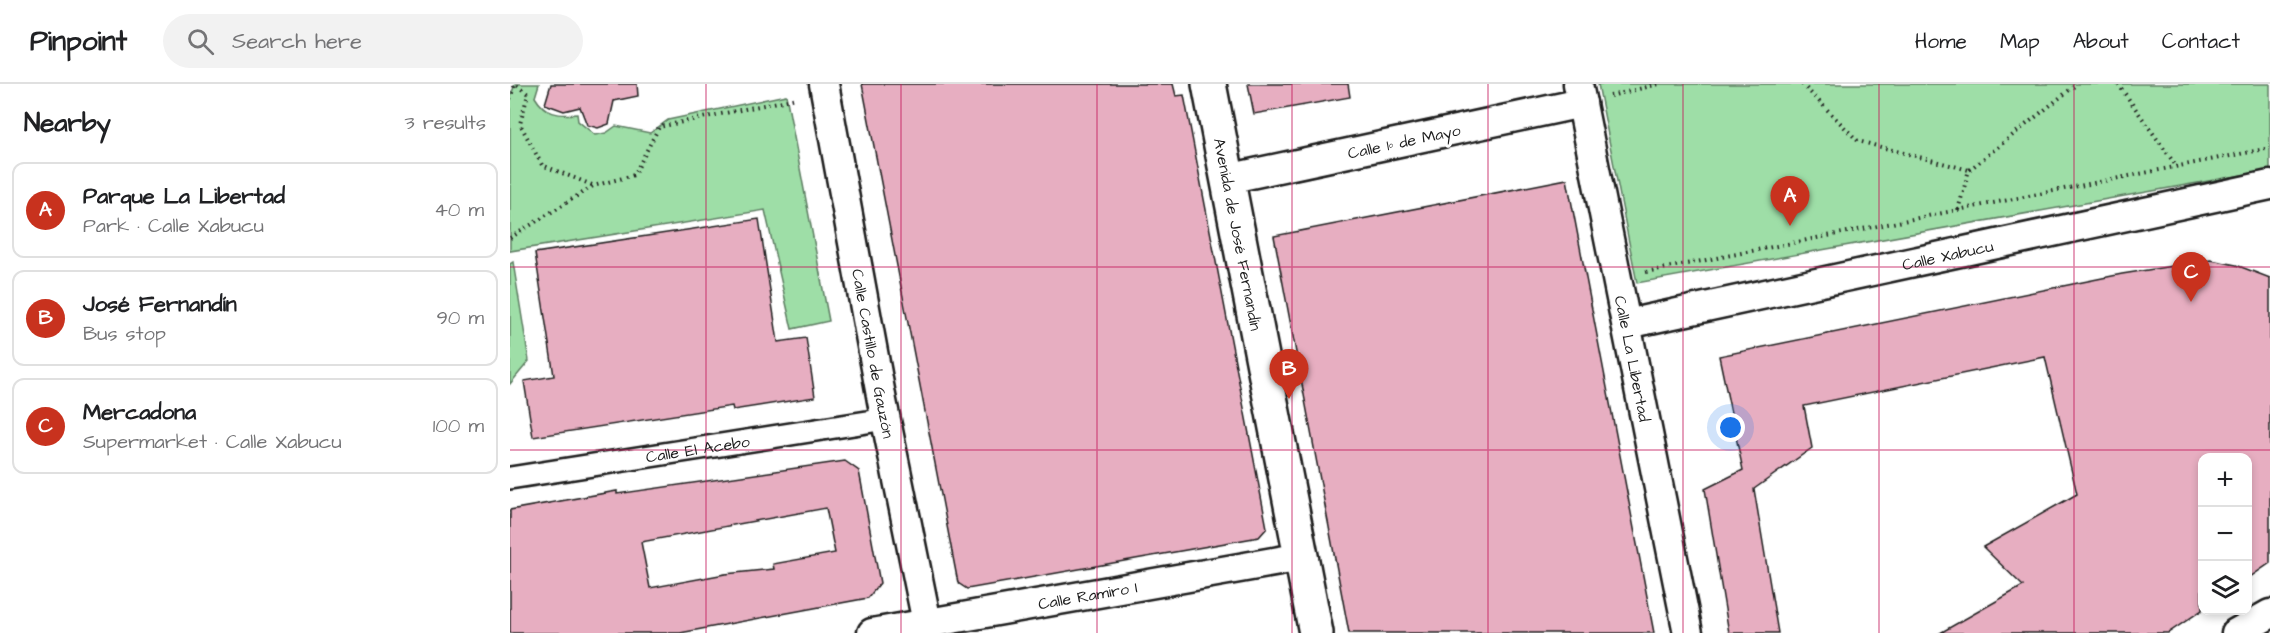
<!DOCTYPE html>
<meta charset="utf-8">
<style>
:root{--surface:#fff;--page:#f2f2f2;--text:#202124;--muted:#757577;--line:#e0e0e0;--accent:#c8321e}
body{margin:0;font-family:"Architects Daughter",sans-serif;background:var(--page);color:var(--text)}
.controls{position:absolute;right:18px;bottom:18px;display:grid;overflow:hidden;border-radius:12px;box-shadow:0 3px 9px #0003}
.controls button{width:54px;height:54px;display:grid;place-items:center;padding:0;border:0;border-bottom:2px solid var(--line);background:var(--surface);color:var(--text);font:30px sans-serif}
.you{position:absolute;left:1221px;top:344px;width:21px;height:21px;margin:-15px;border:4px solid #fff;border-radius:50%;background:#1a73e8;box-shadow:0 0 0 9px #1a73e833}
.badge{display:grid;place-items:center;width:39px;height:39px;border-radius:50%;background:var(--accent);color:#fff;font-size:20px;font-weight:700}
.pin{position:absolute;translate:-50% -50px;filter:drop-shadow(0 2px 3px #0008)}
.pin::after{content:'';position:absolute;top:32px;width:21px;height:18px;background:inherit;clip-path:polygon(0 0,100% 0,50% 100%)}
.list{margin:0;padding:0;list-style:none}
h2{display:flex;justify-content:space-between;align-items:center;height:78px;margin:0;padding:0 24px;font-size:26px}
h2 small{font-size:20px;font-weight:400;color:var(--muted)}
.list li{display:grid;grid-template-columns:39px 1fr auto;gap:18px;align-items:center;box-sizing:border-box;height:96px;margin:0 12px 12px;padding:0 12px;border:2px solid var(--line);border-radius:12px}
.list b{display:block;font-size:22px;white-space:nowrap}
.list p{margin:0;font-size:20px;white-space:nowrap;color:var(--muted)}
.list em{font-size:20px;font-style:normal;color:var(--muted)}
.icon{flex:none;width:33px;height:33px;fill:none;stroke:currentColor;stroke-width:2;stroke-linecap:round;stroke-linejoin:round}
.map{position:relative;flex:none;width:1760px;height:549px;overflow:hidden}
header{display:flex;align-items:center;gap:36px;box-sizing:border-box;height:84px;padding:0 30px;background:var(--surface);border-bottom:2px solid var(--line)}
header strong{font-size:28px}
nav{display:flex;gap:33px;margin-inline-start:auto;font-size:21px}
.search{width:420px;height:54px;background:var(--page);display:flex;align-items:center;gap:15px;box-sizing:border-box;padding:0 21px;border-radius:33px;color:var(--muted);font-size:22px}
main{display:flex}
aside{flex:1;background:var(--surface)}
.map>svg:first-child{display:block}
.green{fill:#9edea7;stroke:#5d7d62;stroke-width:1.5}
.building{fill:#e7aec1;stroke:#1c1c1c;stroke-width:1.5;fill-rule:evenodd}
.lines{fill:none;stroke-linecap:round;stroke-linejoin:round}
.pedestrian-casing{stroke:#1c1c1c;stroke-width:26}
.minor-casing{stroke:#1c1c1c;stroke-width:33}
.tertiary-casing{stroke:#1c1c1c;stroke-width:38}
.path{stroke:#1c1c1c;stroke-width:4;stroke-dasharray:1.5 4.5;stroke-linecap:butt}
.pedestrian{stroke:#fff;stroke-width:21}
.minor{stroke:#fff;stroke-width:28}
.tertiary{stroke:#fff;stroke-width:33}
.grid{fill:none;stroke:#c2185b;stroke-width:1.5;stroke-opacity:0.55}
.labels{text-anchor:middle;stroke-width:6;stroke-linejoin:round;paint-order:stroke}
.street-label{font-size:16px;fill:#1c1c1c;stroke:#fff}
</style>
<header>
<strong>Pinpoint</strong>
<div class="search"><svg class="icon" aria-label="search" viewBox="0 0 24 24"><circle cx="10" cy="10" r="6"/><path d="M15 15l6 6"/></svg>Search here</div>
<nav><a>Home</a><a>Map</a><a>About</a><a>Contact</a></nav>
</header>
<main>
<aside>
<h2>Nearby<small>3 results</small></h2>
<ul class="list">
<li><span class="badge">A</span><div><b>Parque La Libertad</b><p>Park · Calle Xabucu</p></div><em>40 m</em></li>
<li><span class="badge">B</span><div><b>José Fernandín</b><p>Bus stop</p></div><em>90 m</em></li>
<li><span class="badge">C</span><div><b>Mercadona</b><p>Supermarket · Calle Xabucu</p></div><em>100 m</em></li>
</ul>
</aside>
<div class="map">
<svg width="1760" height="549" viewBox="0 0 1760 549">
<rect width="100%" height="100%" fill="#fff"/>
<filter id="ink" filterUnits="userSpaceOnUse"><feTurbulence type="fractalNoise" baseFrequency=".0167" numOctaves="2"/><feDisplacementMap in="SourceGraphic" scale="12" xChannelSelector="R" yChannelSelector="G"/><feConvolveMatrix kernelMatrix="1 2 1 2 8 2 1 2 1" color-interpolation-filters="sRGB"/></filter>
<g filter="url(#ink)">
<g class="green">
<path d="M5 0H29L25 13C35 30 48 32 67 30L68 37 85 51 96 49 106 42 140 49 158 36 276 11 319 237 282 245 255 126 0 167V14Z"/>
<polygon points="1088,0 1760,0 1760,86 1127,199"/>
<polygon points="3,178 19,277 0,300 0,180"/>
</g>
<g class="building">
<polygon points="41,0 127,0 128,12 104,17 99,40 88,44 77,41 70,23 54,27 35,20"/>
<polygon points="352,0 663,0 666,12 674,11 757,444 749,453 457,505 448,499"/>
<polygon points="738,0 838,0 840,13 744,30"/>
<polygon points="1057,95 1144,549 839,549 764,152"/>
<polygon points="249,135 268,258 296,254 305,313 223,326 222,322 23,353 14,297 44,292 25,169"/>
<polygon points="1701,176 1726,181 1760,194 1760,479 1737,495 1737,374 1692,374 1692,526 1658,549 1430,549 1513,502 1473,463 1567,410 1535,273 1294,322 1302,364 1244,405 1268,549 1219,549 1195,405 1233,386 1209,272 1612,190"/>
<path d="M335 377 349 387 370 499 358 514 170 549H0V426L107 407V410ZM316 424 325 469 263 480 264 485 215 490 140 504 131 458Z"/>
</g>
<g class="lines">
<g class="pedestrian-casing">
<g id="pedestrian">
<path id="s1" d="M0 394 376 335"/>
</g>
</g>
<g class="minor-casing">
<g id="minor">
<path id="s2" d="M314 0 372 317 417 539"/>
<path id="s3" d="M1068 0 1178 549"/>
<polyline points="717,95 1072,19"/>
<path id="s4" d="M1117 240 1760 101"/>
<path id="s5" d="M362 549 792 473"/>
<polyline points="1726,549 1760,530"/>
</g>
</g>
<g class="tertiary-casing">
<g id="tertiary">
<path id="s6" d="M699 0 806 549"/>
</g>
</g>
<g class="path">
<polyline points="1292,0 1348,57 1459,86"/>
<polyline points="1608,0 1667,83"/>
<polyline points="1100,12 1149,0"/>
<polyline points="0,15 5,0 18,10 10,40 32,81 82,101"/>
<polyline points="1448,126 1459,86 1567,0"/>
<polyline points="0,154 83,102 124,91 149,43 287,14"/>
<polyline points="1136,188 1760,64"/>
</g>
<use href="#pedestrian" class="pedestrian"/>
<use href="#minor" class="minor"/>
<use href="#tertiary" class="tertiary"/>
</g>
</g>
<path class="grid" d="M196 0V549M391 0V549M587 0V549M782 0V549M978 0V549M1173 0V549M1369 0V549M1564 0V549M0 183H1760M0 366H1760"/>
<g class="labels">
<g class="street-label">
<text transform="translate(894 57) rotate(-12)" y="6">Calle 1º de Mayo</text>
<text dy="6" stroke="none"><textPath href="#s6" startOffset="153">Avenida de José Fernandín</textPath></text>
<text dy="6" stroke="none"><textPath href="#s4" startOffset="328">Calle Xabucu</textPath></text>
<text dy="6" stroke="none"><textPath href="#s2" startOffset="274">Calle Castillo de Gauzón</textPath></text>
<text dy="6" stroke="none"><textPath href="#s3" startOffset="280">Calle La Libertad</textPath></text>
<text dy="6" stroke="none"><textPath href="#s1" startOffset="190">Calle El Acebo</textPath></text>
<text dy="6" stroke="none"><textPath href="#s5" startOffset="219">Calle Ramiro I</textPath></text>
</g>
</g>
</svg>
<div class="controls">
<button>+</button>
<button>−</button>
<button><svg class="icon" aria-label="layers" viewBox="0 0 24 24"><path d="M12 4l9 5-9 5-9-5zM3 14l9 5 9-5"/></svg></button>
</div>
<div class="you"></div>
<div class="pin badge" style="left:1280px;top:142px">A</div>
<div class="pin badge" style="left:779px;top:315px">B</div>
<div class="pin badge" style="left:1681px;top:218px">C</div>
</div>
</main>
